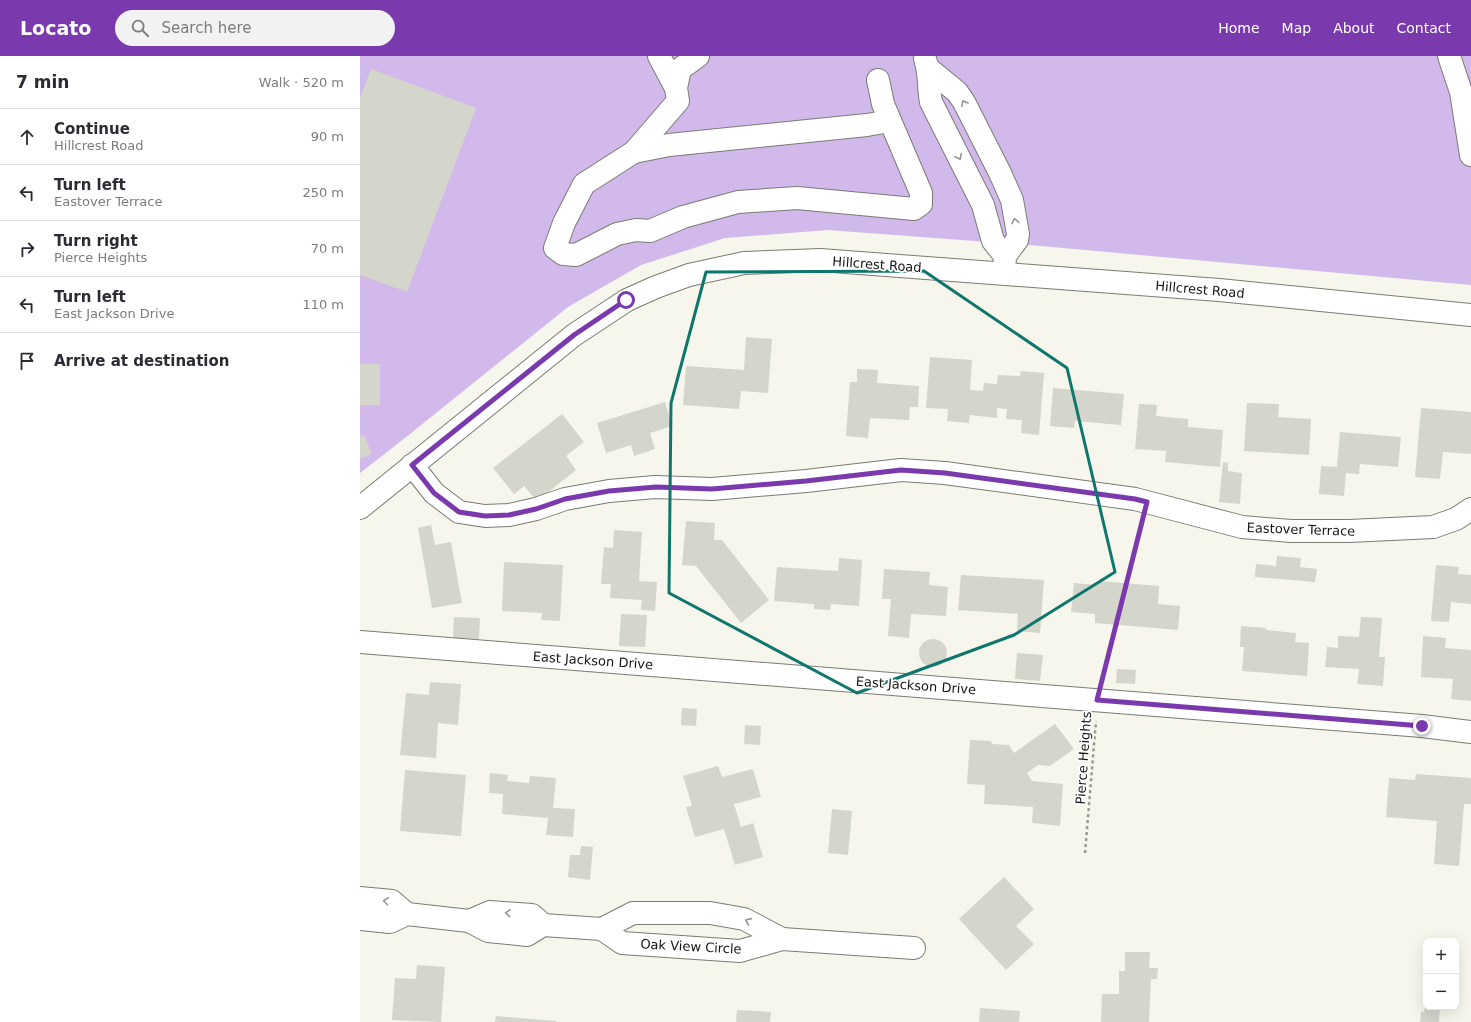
<!DOCTYPE html>
<meta charset="utf-8">
<style>
:root{--surface:#fff;--page:#f2f2f3;--text:#2b2b33;--muted:#7c7c81;--line:#e1e1e2;--accent:#7b39ae}
body{margin:0;font-family:"DejaVu Sans",sans-serif;background:var(--page);color:var(--text)}
.controls{position:absolute;right:12px;bottom:12px;display:grid;overflow:hidden;border-radius:8px;box-shadow:0 4px 16px #0002}
.controls button{width:36px;height:36px;display:grid;place-items:center;padding:0;border:0;border-bottom:1px solid var(--line);background:var(--surface);color:var(--text);font:20px sans-serif}
.stop{position:absolute;width:12px;height:12px;margin:-9px;border:3px solid #7b39ae;border-radius:50%;background:#fff}
.stop.end{background:#7b39ae;border-color:#fff;box-shadow:0 1px 4px #0008}
.list{margin:0;padding:0;list-style:none}
h2{display:flex;justify-content:space-between;align-items:center;height:52px;margin:0;padding:0 16px;font-size:17px}
h2 small{font-size:13px;font-weight:400;color:var(--muted)}
.list li{display:grid;grid-template-columns:26px 1fr auto;gap:12px;align-items:center;box-sizing:border-box;height:56px;padding:0 16px;border-top:1px solid var(--line)}
.list b{display:block;font-size:15px;white-space:nowrap}
.list p{margin:0;font-size:13px;white-space:nowrap;color:var(--muted)}
.list em{font-size:13px;font-style:normal;color:var(--muted)}
.icon{flex:none;width:22px;height:22px;fill:none;stroke:currentColor;stroke-width:2;stroke-linecap:round;stroke-linejoin:round}
.map{position:relative;flex:none;width:1111px;height:966px;overflow:hidden}
header{display:flex;align-items:center;gap:24px;box-sizing:border-box;height:56px;padding:0 20px;background:var(--accent);color:#fff}
header strong{font-size:19px}
nav{display:flex;gap:22px;margin-inline-start:auto;font-size:14px}
.search{width:280px;height:36px;background:var(--page);display:flex;align-items:center;gap:10px;box-sizing:border-box;padding:0 14px;border-radius:22px;color:var(--muted);font-size:15px}
main{display:flex}
aside{flex:1;background:var(--surface)}
.map>svg:first-child{display:block}
.green{fill:#d1b9eb}
.building{fill:#d4d5cb}
.lines{fill:none;stroke-linecap:round;stroke-linejoin:round}
.minor-casing{stroke:#7b7b73;stroke-width:24}
.path{stroke:#999992;stroke-width:2.5;stroke-dasharray:3 3;stroke-linecap:butt}
.minor{stroke:#fff;stroke-width:22}
.oneway{stroke:#969695}
.route{stroke:#7b39ae;stroke-width:5}
.marked{fill:none;stroke:#0f766e;stroke-width:3;stroke-linejoin:round}
.labels{text-anchor:middle;stroke-width:3.5;stroke-linejoin:round;paint-order:stroke}
.street-label{font-size:13px;fill:#161613;stroke:#fff}
</style>
<header>
<strong>Locato</strong>
<div class="search"><svg class="icon" aria-label="search" viewBox="0 0 24 24"><circle cx="10" cy="10" r="6"/><path d="M15 15l6 6"/></svg>Search here</div>
<nav><a>Home</a><a>Map</a><a>About</a><a>Contact</a></nav>
</header>
<main>
<aside>
<h2>7 min<small>Walk · 520 m</small></h2>
<ul class="list">
<li><svg class="icon" aria-label="ahead" viewBox="0 0 24 24"><path d="M12 20V5M6 11l6-6 6 6"/></svg><div><b>Continue</b><p>Hillcrest Road</p></div><em>90 m</em></li>
<li><svg class="icon" aria-label="left" viewBox="0 0 24 24"><path d="M17 20v-9H6M10 6l-5 5 5 5"/></svg><div><b>Turn left</b><p>Eastover Terrace</p></div><em>250 m</em></li>
<li><svg class="icon" aria-label="right" viewBox="0 0 24 24"><path d="M7 20v-9h11M14 6l5 5-5 5"/></svg><div><b>Turn right</b><p>Pierce Heights</p></div><em>70 m</em></li>
<li><svg class="icon" aria-label="left" viewBox="0 0 24 24"><path d="M17 20v-9H6M10 6l-5 5 5 5"/></svg><div><b>Turn left</b><p>East Jackson Drive</p></div><em>110 m</em></li>
<li><svg class="icon" aria-label="arrive" viewBox="0 0 24 24"><path d="M6 21V4h12l-3 4 3 4H6"/></svg><div><b>Arrive at destination</b></div></li>
</ul>
</aside>
<div class="map">
<svg width="1111" height="966" viewBox="0 0 1111 966">
<rect width="100%" height="100%" fill="#f6f6ec"/>
<polygon class="green" points="0,0 1111,0 1111,229 681,190 468,174 365,182 281,209 208,251 45,382 0,417"/>
<g class="building">
<polygon points="11,13 116,52 47,236 0,219 0,42"/>
<polygon points="386,281 412,283 408,337 381,335 379,353 323,349 326,310 384,314"/>
<polygon points="570,301 612,304 610,334 623,335 624,327 637,328 638,319 660,320 661,315 684,317 679,379 661,377 662,364 646,363 647,353 637,352 637,362 610,359 609,367 587,365 588,353 566,352"/>
<rect x="0" y="308" width="20" height="41"/>
<polygon points="497,313 518,314 517,327 559,330 558,351 550,351 549,364 510,362 508,382 486,380 490,326 497,326"/>
<polygon points="693,332 764,338 761,369 715,365 714,372 690,370"/>
<polygon points="305,346 312,370 290,377 295,393 274,400 271,389 246,397 237,367"/>
<polygon points="887,347 919,348 918,361 951,363 949,399 884,395"/>
<polygon points="779,348 797,349 796,360 828,363 828,371 863,374 860,411 805,406 806,395 775,393"/>
<polygon points="1061,352 1111,356 1111,398 1083,396 1080,423 1055,421"/>
<polygon points="202,358 224,386 206,400 216,414 177,445 164,430 154,438 133,412"/>
<polygon points="980,376 1041,381 1038,411 1000,408 999,418 986,417 984,440 959,438 961,410 977,411"/>
<polygon points="4,379 12,398 0,403 0,380"/>
<polygon points="863,406 868,407 868,415 882,417 880,448 859,446"/>
<polygon points="326,465 355,467 354,484 362,484 409,544 381,567 336,510 322,509"/>
<polygon points="71,469 75,489 91,486 102,547 72,552 58,472"/>
<polygon points="254,474 282,476 279,525 297,526 295,555 281,554 282,544 250,542 251,528 241,528 244,491 253,492"/>
<polygon points="917,500 941,502 940,511 957,513 955,526 895,521 896,508 916,510"/>
<polygon points="479,502 502,504 499,550 471,548 470,554 454,553 454,548 414,545 417,511 478,515"/>
<polygon points="144,506 203,509 200,565 181,564 182,557 142,555"/>
<polygon points="1076,509 1099,511 1098,518 1111,519 1111,548 1091,546 1089,566 1071,565"/>
<polygon points="524,513 570,516 569,529 588,531 586,560 551,558 549,582 528,580 531,543 522,543"/>
<polygon points="601,519 684,524 680,577 657,575 658,558 598,554"/>
<polygon points="738,525 799,530 798,548 820,550 818,574 735,567 735,558 711,556 714,527 737,529"/>
<polygon points="261,558 287,559 285,591 259,590"/>
<polygon points="94,561 120,562 119,583 93,582"/>
<polygon points="1001,561 1022,562 1019,601 1025,601 1023,630 997,628 999,613 965,611 967,591 978,592 978,580 999,581"/>
<polygon points="881,570 906,572 906,574 936,577 935,586 949,587 947,620 882,615 884,591 880,591"/>
<polygon points="1063,580 1086,582 1085,592 1111,594 1111,645 1091,643 1093,623 1061,621"/>
<circle cx="573" cy="597" r="14"/>
<polygon points="657,597 683,599 680,625 655,623"/>
<polygon points="757,613 776,614 775,628 756,627"/>
<polygon points="70,626 101,628 98,669 78,667 76,702 40,699 46,637 69,639"/>
<polygon points="322,652 337,653 336,670 321,669"/>
<polygon points="695,668 714,693 690,710 678,709 667,717 672,725 703,728 700,770 672,767 673,751 624,748 625,729 607,728 610,684 630,685 633,688 649,689 654,697"/>
<polygon points="385,669 401,670 400,689 384,688"/>
<polygon points="358,710 362,721 393,713 401,741 374,748 381,771 393,767 403,801 375,809 364,773 335,781 326,751 332,750 323,720"/>
<polygon points="45,714 106,719 101,780 40,775"/>
<polygon points="130,717 148,719 147,725 169,727 170,720 196,722 193,752 215,753 213,781 186,779 188,762 142,758 143,738 129,737"/>
<polygon points="1056,718 1111,722 1111,748 1104,748 1099,810 1074,808 1077,765 1026,761 1029,722 1055,724"/>
<polygon points="472,753 492,755 488,799 468,797"/>
<polygon points="221,790 233,791 230,824 208,821 210,799 220,799"/>
<polygon points="644,821 674,853 656,870 674,888 646,914 599,863"/>
<polygon points="765,896 790,896 789,912 798,912 797,923 791,923 789,966 741,966 742,938 759,938 759,915 765,915"/>
<polygon points="57,909 85,911 81,966 32,964 35,922 56,923"/>
<polygon points="1065,951 1080,951 1079,966 1060,966 1061,955 1064,956"/>
<polygon points="620,952 660,955 659,966 619,966"/>
<polygon points="377,954 411,956 410,966 376,966"/>
<polygon points="136,960 196,965 196,966 135,966"/>
</g>
<g class="lines">
<g class="minor-casing">
<g id="minor">
<polyline points="299,0 316,32"/>
<polyline points="338,0 320,13 316,32 318,45 274,96 224,128 204,167 195,192 203,198 216,199 257,178 276,174 290,175 323,161 378,146 437,142 554,153 561,148 561,137 523,48 518,24"/>
<polyline points="1089,0 1101,36 1111,99"/>
<path d="M565 3C570 17 568 31 571 46L623 149 633 185 645 200"/>
<polyline points="569,13 597,36 604,46 640,117 652,144 658,178 657,184 645,200 644,217"/>
<polyline points="274,96 309,89 507,69 530,65"/>
<polyline points="52,409 74,437 99,456 125,460 149,459 176,453 205,443 249,435 295,431 352,433 446,425 541,414 585,417 775,443 882,471 931,475 989,475 1073,471 1096,463 1111,453"/>
<polyline points="0,452 214,279 267,244 296,231 329,219 384,207 460,204 859,234 1111,259"/>
<polyline points="0,586 1062,670 1111,676"/>
<polyline points="0,842 32,845 47,858"/>
<polyline points="0,863 30,866 47,858 109,865 128,875 167,879 183,869 242,873 273,857 350,857 384,863 422,883"/>
<polyline points="109,865 130,856 172,859 183,869"/>
<polyline points="242,873 262,887 380,895 422,883 554,892"/>
</g>
</g>
<g class="path">
<polyline points="742,624 782,466"/>
<polyline points="725,797 736,665"/>
</g>
<use href="#minor" class="minor"/>
</g>
<defs><path id="oneway-chevron" d="M-2-3.5L2.5 0L-2 3.5" fill="none" stroke-width="1.6" stroke-linecap="round" stroke-linejoin="round"/></defs>
<g class="oneway">
<use href="#oneway-chevron" transform="translate(604 47) rotate(-120)"/>
<use href="#oneway-chevron" transform="translate(599 101) rotate(63)"/>
<use href="#oneway-chevron" transform="translate(655 165) rotate(-100)"/>
<use href="#oneway-chevron" transform="translate(26 845) rotate(-173)"/>
<use href="#oneway-chevron" transform="translate(148 857) rotate(-176)"/>
<use href="#oneway-chevron" transform="translate(388 865) rotate(-156)"/>
</g>
<g class="lines">
<polyline class="route" points="266,244 214,279 52,409 74,437 99,456 125,460 149,459 176,453 205,443 249,435 296,431 352,433 446,425 541,414 585,417 775,443 787,446 737,644 1062,670"/>
</g>
<path class="marked" d="M564 215 707 312 755 516 654 579 497 637 309 537 311 347 346 216Z"/>
<g class="labels">
<g class="street-label">
<text transform="translate(517 208) rotate(4)" y="5">Hillcrest Road</text>
<text transform="translate(840 233) rotate(5)" y="5">Hillcrest Road</text>
<text transform="translate(941 473) rotate(2)" y="5">Eastover Terrace</text>
<text transform="translate(233 604) rotate(4)" y="5">East Jackson Drive</text>
<text transform="translate(556 629) rotate(4)" y="5">East Jackson Drive</text>
<text transform="translate(723 702) rotate(-86)" y="5">Pierce Heights</text>
<text transform="translate(331 890) rotate(3)" y="5">Oak View Circle</text>
</g>
</g>
</svg>
<div class="controls">
<button>+</button>
<button>−</button>
</div>
<div class="stop" style="left:266px;top:244px"></div>
<div class="stop end" style="left:1062px;top:670px"></div>
</div>
</main>
